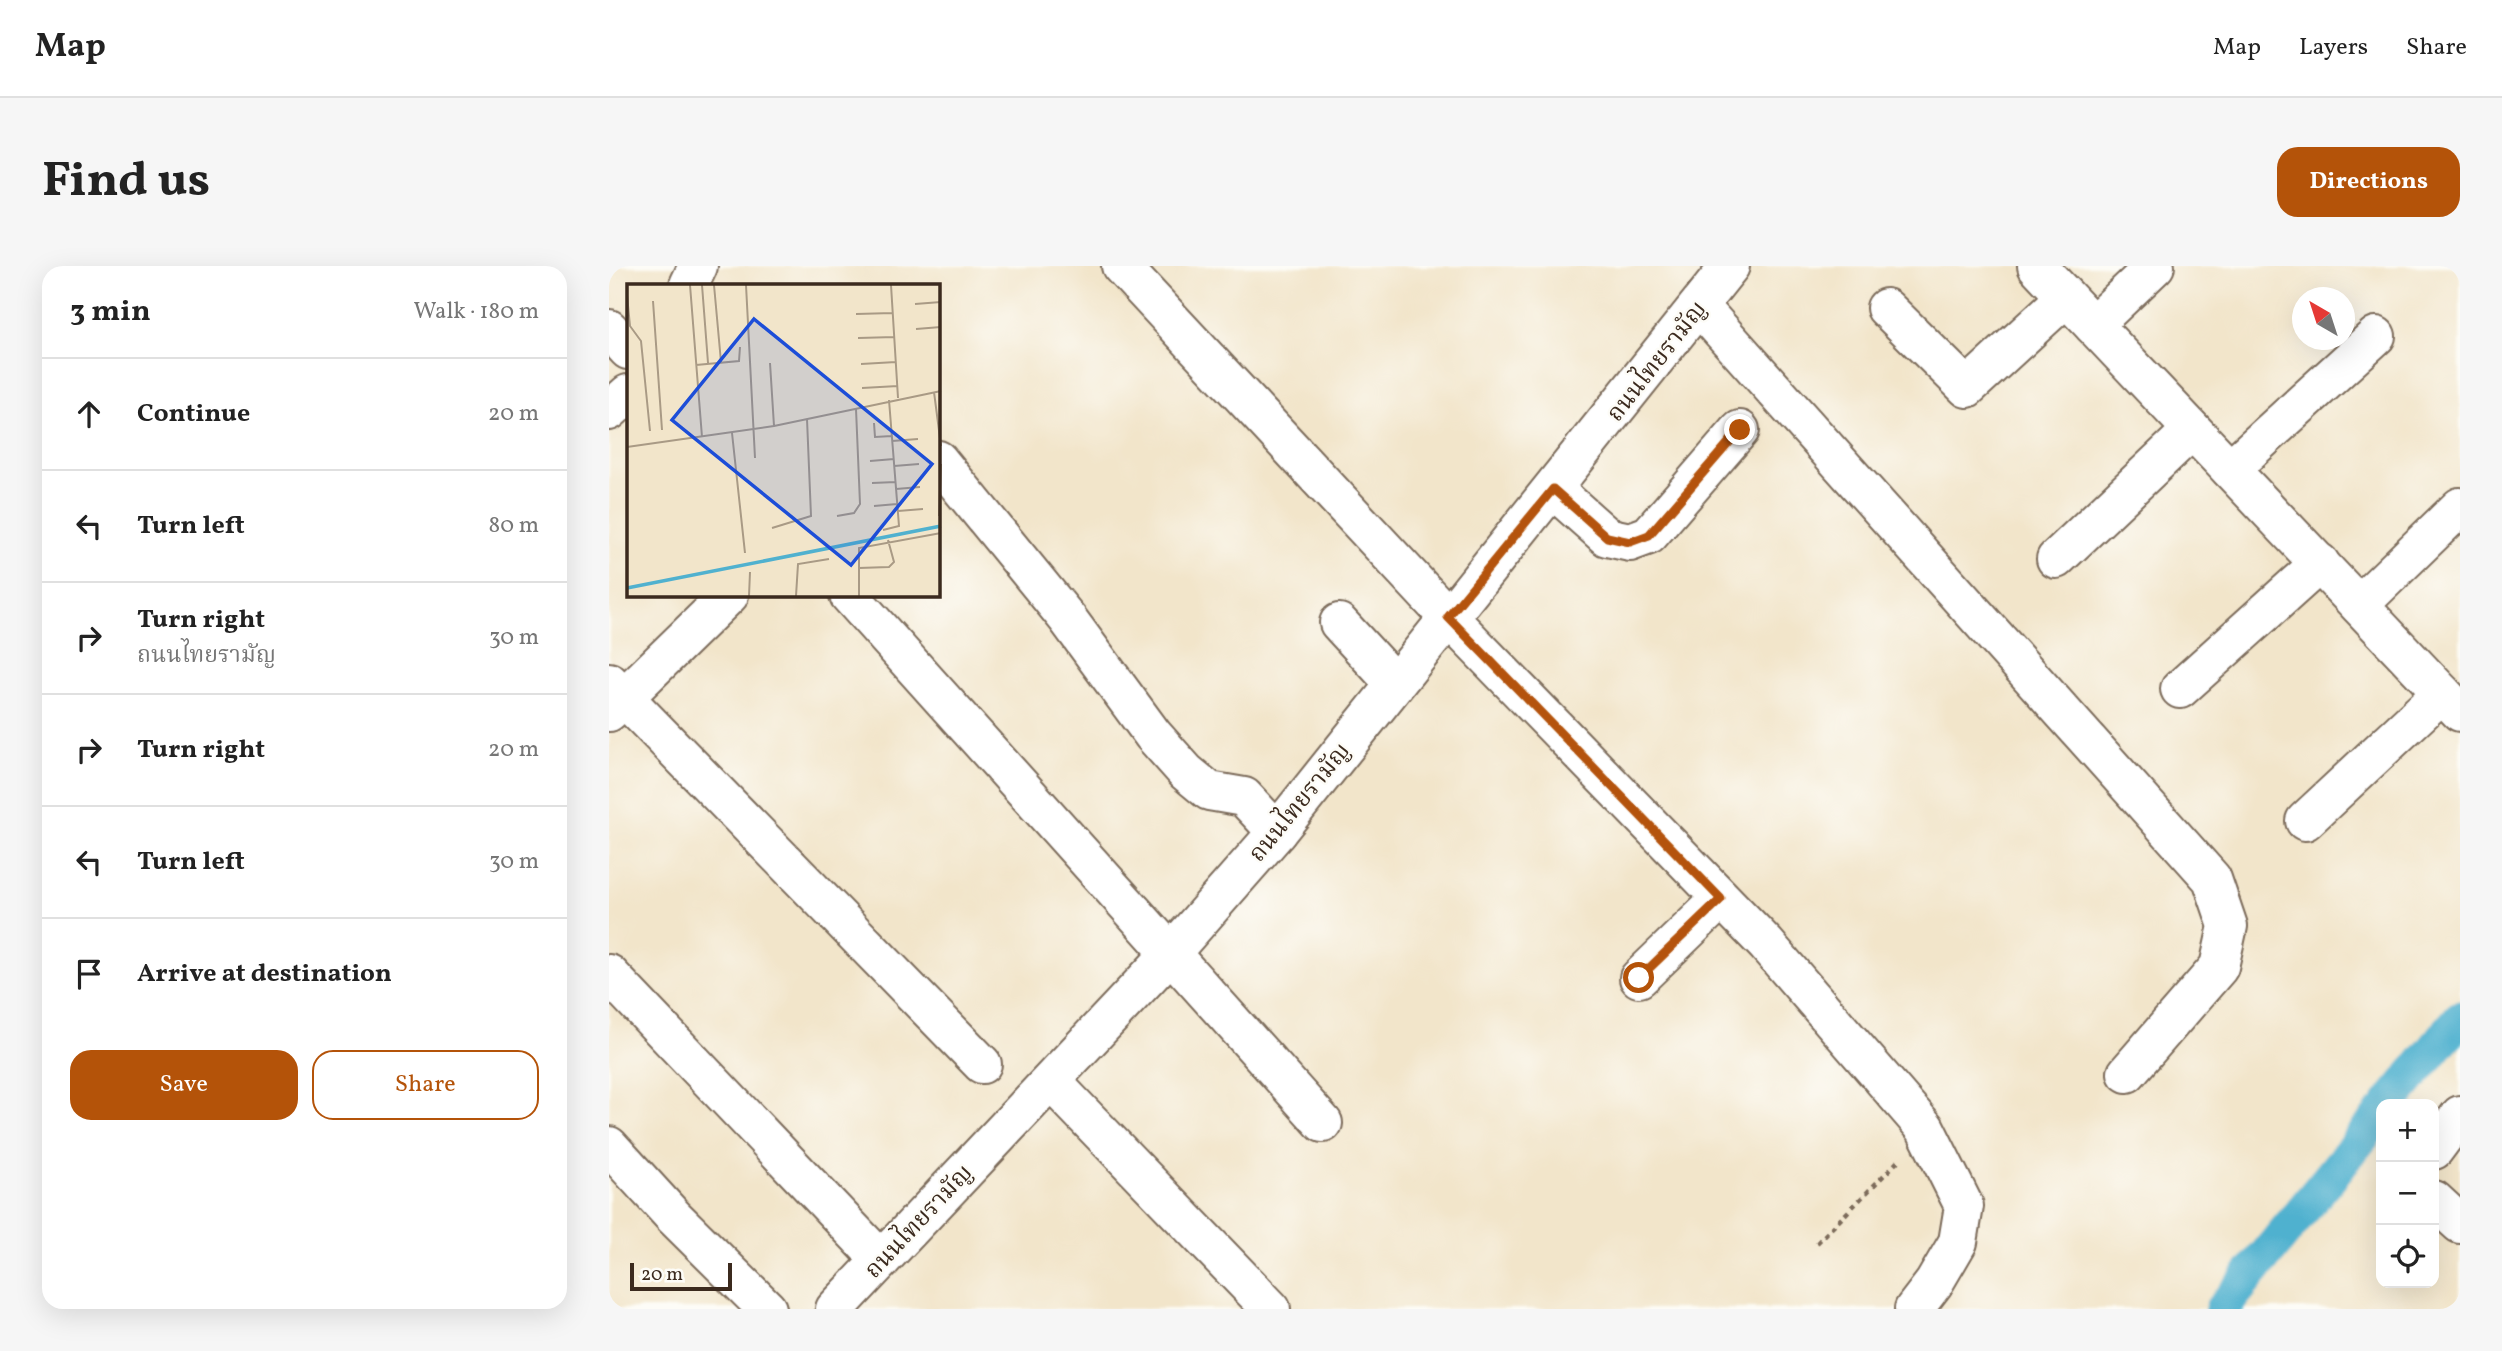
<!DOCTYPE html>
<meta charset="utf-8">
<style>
:root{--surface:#fff;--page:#f6f6f6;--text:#222;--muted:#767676;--line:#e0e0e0;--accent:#b45309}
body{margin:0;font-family:Vollkorn,"Noto Serif Thai",serif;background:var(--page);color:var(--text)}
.controls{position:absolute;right:21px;bottom:21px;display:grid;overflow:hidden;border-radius:14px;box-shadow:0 7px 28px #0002}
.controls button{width:63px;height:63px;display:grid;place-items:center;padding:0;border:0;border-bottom:2px solid var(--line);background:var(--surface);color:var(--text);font:35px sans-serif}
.compass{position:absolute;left:1683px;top:21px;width:63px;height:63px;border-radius:50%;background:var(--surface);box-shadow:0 7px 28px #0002;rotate:321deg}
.scale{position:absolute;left:21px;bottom:18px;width:102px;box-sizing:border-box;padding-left:7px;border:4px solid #3b2a1e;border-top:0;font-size:19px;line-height:24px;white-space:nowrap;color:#3b2a1e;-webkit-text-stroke:5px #fdfcf7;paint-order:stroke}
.stop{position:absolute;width:21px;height:21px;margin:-16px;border:5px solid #b45309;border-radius:50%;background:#fff}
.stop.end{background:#b45309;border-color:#fff;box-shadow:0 2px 7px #0008}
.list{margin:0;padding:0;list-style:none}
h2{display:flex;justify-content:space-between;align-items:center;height:91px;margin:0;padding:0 28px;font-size:30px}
h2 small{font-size:23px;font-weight:400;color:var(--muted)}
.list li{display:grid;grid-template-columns:46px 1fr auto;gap:21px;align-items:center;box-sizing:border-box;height:112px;padding:0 28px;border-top:2px solid var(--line)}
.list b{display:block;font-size:26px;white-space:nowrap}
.list p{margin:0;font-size:23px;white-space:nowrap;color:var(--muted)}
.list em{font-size:23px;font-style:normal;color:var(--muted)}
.actions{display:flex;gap:14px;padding:21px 28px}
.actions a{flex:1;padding:16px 0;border:2px solid var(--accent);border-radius:21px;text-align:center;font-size:24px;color:var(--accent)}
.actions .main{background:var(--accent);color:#fff}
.icon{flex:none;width:38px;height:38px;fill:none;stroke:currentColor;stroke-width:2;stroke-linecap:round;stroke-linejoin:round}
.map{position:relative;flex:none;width:1851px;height:1043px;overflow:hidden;border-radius:21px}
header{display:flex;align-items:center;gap:42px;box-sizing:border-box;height:98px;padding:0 35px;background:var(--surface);border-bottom:2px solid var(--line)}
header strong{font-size:33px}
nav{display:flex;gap:38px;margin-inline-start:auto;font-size:24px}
.intro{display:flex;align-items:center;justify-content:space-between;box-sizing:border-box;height:168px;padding:0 42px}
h1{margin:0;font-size:49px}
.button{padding:18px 32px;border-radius:21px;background:var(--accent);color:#fff;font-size:24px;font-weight:700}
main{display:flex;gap:42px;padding:0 42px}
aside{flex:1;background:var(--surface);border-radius:21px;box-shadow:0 7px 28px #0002}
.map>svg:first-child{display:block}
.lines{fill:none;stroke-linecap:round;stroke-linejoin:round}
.canal{stroke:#50b1cf;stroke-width:35}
.minor-casing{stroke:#7b6b5a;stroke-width:42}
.path{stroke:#7b6b5a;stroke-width:4.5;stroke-dasharray:5 5;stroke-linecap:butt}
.minor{stroke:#fff;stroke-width:38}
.route{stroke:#b45309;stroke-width:9}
.labels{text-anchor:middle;stroke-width:5;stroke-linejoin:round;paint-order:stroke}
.street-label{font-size:24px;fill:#3b2a1e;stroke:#fdfcf7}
.inset-river{fill:none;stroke:#50b1cf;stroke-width:3.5}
.inset-road{fill:none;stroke:#a99a85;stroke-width:2}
.view{fill:#1d4ed8;fill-opacity:0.15;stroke:#1d4ed8;stroke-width:3.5}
.inset-edge{fill:none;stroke:#3b2a1e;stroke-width:3.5}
</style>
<header>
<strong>Map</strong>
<nav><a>Map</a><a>Layers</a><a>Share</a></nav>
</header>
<div class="intro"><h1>Find us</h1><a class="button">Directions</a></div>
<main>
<aside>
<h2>3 min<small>Walk · 180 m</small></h2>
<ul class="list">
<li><svg class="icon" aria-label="ahead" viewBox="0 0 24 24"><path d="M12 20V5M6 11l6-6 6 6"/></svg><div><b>Continue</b></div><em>20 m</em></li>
<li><svg class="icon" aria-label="left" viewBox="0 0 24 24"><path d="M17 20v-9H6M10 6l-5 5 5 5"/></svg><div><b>Turn left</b></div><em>80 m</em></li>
<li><svg class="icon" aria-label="right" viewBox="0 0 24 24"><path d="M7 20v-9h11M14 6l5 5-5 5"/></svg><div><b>Turn right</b><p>ถนนไทยรามัญ</p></div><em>30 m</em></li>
<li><svg class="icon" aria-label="right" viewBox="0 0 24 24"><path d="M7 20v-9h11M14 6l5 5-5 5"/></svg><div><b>Turn right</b></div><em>20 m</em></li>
<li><svg class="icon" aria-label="left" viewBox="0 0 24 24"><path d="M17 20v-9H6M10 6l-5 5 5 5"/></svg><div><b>Turn left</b></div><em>30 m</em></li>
<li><svg class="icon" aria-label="arrive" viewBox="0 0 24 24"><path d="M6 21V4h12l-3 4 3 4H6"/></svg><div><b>Arrive at destination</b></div></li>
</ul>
<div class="actions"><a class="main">Save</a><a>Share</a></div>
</aside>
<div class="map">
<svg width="1851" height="1043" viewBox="0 0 1851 1043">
<rect width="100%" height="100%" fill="#fdfcf7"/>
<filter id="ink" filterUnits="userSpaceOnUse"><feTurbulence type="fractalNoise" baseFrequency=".0143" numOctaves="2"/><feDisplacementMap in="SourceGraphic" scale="14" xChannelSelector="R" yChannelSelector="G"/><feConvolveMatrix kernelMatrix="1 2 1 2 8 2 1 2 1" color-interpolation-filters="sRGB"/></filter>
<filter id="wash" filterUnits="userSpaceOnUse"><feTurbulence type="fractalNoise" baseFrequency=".00686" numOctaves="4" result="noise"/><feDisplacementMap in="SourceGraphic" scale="28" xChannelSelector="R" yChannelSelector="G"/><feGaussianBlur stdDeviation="1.57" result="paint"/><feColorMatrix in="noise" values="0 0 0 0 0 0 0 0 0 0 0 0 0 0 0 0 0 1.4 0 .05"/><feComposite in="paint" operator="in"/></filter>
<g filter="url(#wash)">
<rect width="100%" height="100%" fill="#f2e5ca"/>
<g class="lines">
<g class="canal">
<polyline points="1780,838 1851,752"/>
<polyline points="1613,1043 1772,848"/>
</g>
</g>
</g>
<g filter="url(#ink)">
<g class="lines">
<g class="minor-casing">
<g id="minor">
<polyline points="512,0 839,351 1157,678 1316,862 1355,940 1349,976 1325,1017 1305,1043"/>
<polyline points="1428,0 1851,446"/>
<polyline points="80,19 89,0"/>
<polyline points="1091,41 1603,613 1619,660 1610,701 1518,807"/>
<polyline points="1277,42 1358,122 1457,31"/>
<polyline points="1484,59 1546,0"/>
<polyline points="0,63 19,84"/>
<polyline points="0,145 19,128"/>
<polyline points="329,194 458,352 544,469 577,506 600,525 635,531 668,566"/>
<polyline points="1621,203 1767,70"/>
<polyline points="944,223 998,271 1021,276 1040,269 1131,164"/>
<polyline points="1447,293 1583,164"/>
<polyline points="240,329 714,857"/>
<polyline points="1750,339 1851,241"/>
<polyline points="730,357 786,418"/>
<polyline points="0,416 373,798"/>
<polyline points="1571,423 1711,297"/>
<polyline points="0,446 120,329"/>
<polyline points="1696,555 1833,427"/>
<polyline points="0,708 272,994"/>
<polyline points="1030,712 1112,633"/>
<polyline points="442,815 662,1043"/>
<polyline points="0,880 64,950 158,1043"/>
<polyline points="1825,884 1851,849"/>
<polyline points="1825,934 1851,958"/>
<polyline points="226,1043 561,688 668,566 1121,0"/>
</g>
</g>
<polyline class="path" points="1208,977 1291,893"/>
<use href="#minor" class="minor"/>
</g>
</g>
<g class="lines" filter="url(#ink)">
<polyline class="route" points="1030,712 1112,633 839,351 944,223 998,271 1021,276 1040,269 1131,164"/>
</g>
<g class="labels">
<g class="street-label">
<text transform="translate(1047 95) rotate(-52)" y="8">ถนนไทยรามัญ</text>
<text transform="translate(690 536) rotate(-51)" y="8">ถนนไทยรามัญ</text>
<text transform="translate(309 955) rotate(-47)" y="8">ถนนไทยรามัญ</text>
</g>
</g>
<g transform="translate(18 18)">
<rect width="313" height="313" fill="#f2e5ca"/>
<path class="inset-river" d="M0 304 314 242"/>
<path class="inset-road" d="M63 1 75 153M75 1 81 79M87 1 94 78M119 1 128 174M264 1 271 114M0 11 3 42 14 57 23 147M26 17 35 146M288 20 314 18M229 30 266 29M289 45 314 43M231 54 268 53M143 79 147 142M234 80 269 78M69 81 112 77 113 63M235 104 271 102M307 108 314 162M247 139 248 153 265 152M105 149 118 269M265 157 291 155M0 163 147 142 314 107M243 177 267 175M267 182 292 180M245 199 269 198M269 205 293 203M247 222 270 220M271 227 296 225M210 232 227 229 233 220 229 125M312 232 314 180M145 244 184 232 180 135M256 246 272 242 262 116M232 284V264L314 249M122 312 123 288M169 312 171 280 202 275M232 312V284L262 283 267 278 261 256"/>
<path class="view" d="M127 35 305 180 224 281 45 136Z"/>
<rect width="313" height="313" class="inset-edge"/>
</g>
</svg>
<div class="controls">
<button>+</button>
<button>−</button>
<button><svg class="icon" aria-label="locate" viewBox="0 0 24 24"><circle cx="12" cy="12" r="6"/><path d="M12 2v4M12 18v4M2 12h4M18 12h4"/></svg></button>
</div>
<svg class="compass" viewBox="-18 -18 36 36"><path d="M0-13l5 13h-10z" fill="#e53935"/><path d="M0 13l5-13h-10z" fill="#767676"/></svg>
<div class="scale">20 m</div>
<div class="stop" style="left:1030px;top:712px"></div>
<div class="stop end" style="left:1131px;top:164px"></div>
</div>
</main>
